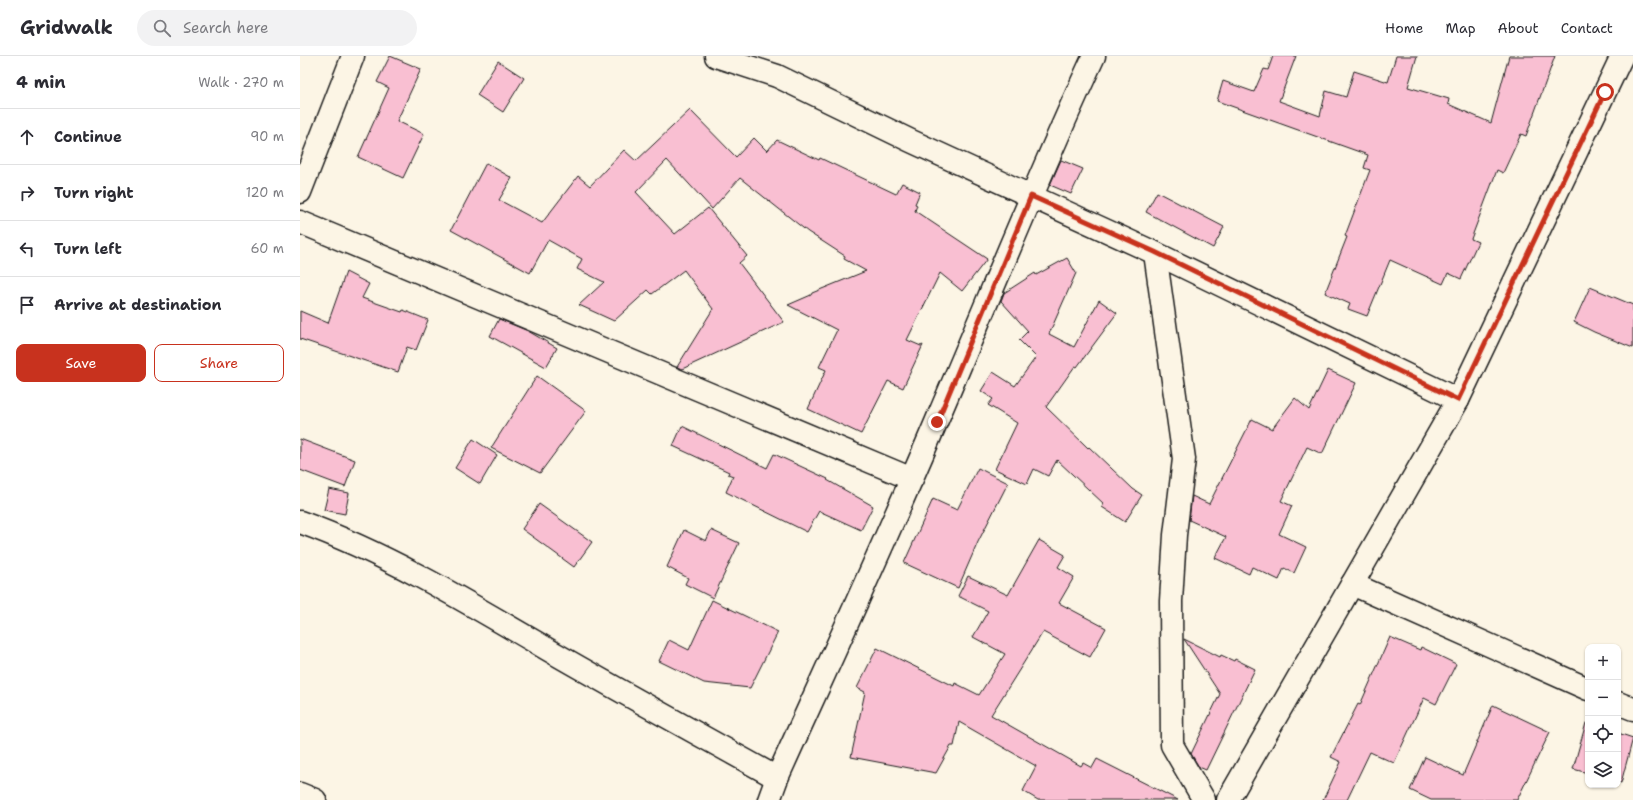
<!DOCTYPE html>
<meta charset="utf-8">
<style>
:root{--surface:#fff;--page:#f2f2f3;--text:#2b2b33;--muted:#7c7c81;--line:#e1e1e2;--accent:#c8321e}
body{margin:0;font-family:"Shantell Sans",sans-serif;background:var(--page);color:var(--text)}
.controls{position:absolute;right:12px;bottom:12px;display:grid;overflow:hidden;border-radius:8px;box-shadow:0 1px 3px #0004}
.controls button{width:36px;height:36px;display:grid;place-items:center;padding:0;border:0;border-bottom:1px solid var(--line);background:var(--surface);color:var(--text);font:20px sans-serif}
.stop{position:absolute;width:12px;height:12px;margin:-9px;border:3px solid #c8321e;border-radius:50%;background:#fff}
.stop.end{background:#c8321e;border-color:#fff;box-shadow:0 1px 4px #0008}
.list{margin:0;padding:0;list-style:none}
h2{display:flex;justify-content:space-between;align-items:center;height:52px;margin:0;padding:0 16px;font-size:17px}
h2 small{font-size:13px;font-weight:400;color:var(--muted)}
.list li{display:grid;grid-template-columns:26px 1fr auto;gap:12px;align-items:center;box-sizing:border-box;height:56px;padding:0 16px;border-top:1px solid var(--line)}
.list b{display:block;font-size:15px;white-space:nowrap}
.list em{font-size:13px;font-style:normal;color:var(--muted)}
.actions{display:flex;gap:8px;padding:12px 16px}
.actions a{flex:1;padding:9px 0;border:1px solid var(--accent);border-radius:8px;text-align:center;font-size:14px;color:var(--accent)}
.actions .main{background:var(--accent);color:#fff}
.icon{flex:none;width:22px;height:22px;fill:none;stroke:currentColor;stroke-width:2;stroke-linecap:round;stroke-linejoin:round}
.map{position:relative;flex:none;width:1333px;height:744px;overflow:hidden}
header{display:flex;align-items:center;gap:24px;box-sizing:border-box;height:56px;padding:0 20px;background:var(--surface);border-bottom:1px solid var(--line)}
header strong{font-size:19px}
nav{display:flex;gap:22px;margin-inline-start:auto;font-size:14px}
.search{width:280px;height:36px;background:var(--page);display:flex;align-items:center;gap:10px;box-sizing:border-box;padding:0 14px;border-radius:22px;color:var(--muted);font-size:15px}
main{display:flex}
aside{flex:1;background:var(--surface)}
.map>svg:first-child{display:block}
.building{fill:#f9bfd2;stroke:#1c1c1c}
.lines{fill:none;stroke-linecap:round;stroke-linejoin:round}
.street-casing{stroke:#1c1c1c;stroke-width:25}
.street{stroke:#fcf5e5;stroke-width:22}
.route{stroke:#c8321e;stroke-width:5}
</style>
<header>
<strong>Gridwalk</strong>
<div class="search"><svg class="icon" aria-label="search" viewBox="0 0 24 24"><circle cx="10" cy="10" r="6"/><path d="M15 15l6 6"/></svg>Search here</div>
<nav><a>Home</a><a>Map</a><a>About</a><a>Contact</a></nav>
</header>
<main>
<aside>
<h2>4 min<small>Walk · 270 m</small></h2>
<ul class="list">
<li><svg class="icon" aria-label="ahead" viewBox="0 0 24 24"><path d="M12 20V5M6 11l6-6 6 6"/></svg><div><b>Continue</b></div><em>90 m</em></li>
<li><svg class="icon" aria-label="right" viewBox="0 0 24 24"><path d="M7 20v-9h11M14 6l5 5-5 5"/></svg><div><b>Turn right</b></div><em>120 m</em></li>
<li><svg class="icon" aria-label="left" viewBox="0 0 24 24"><path d="M17 20v-9H6M10 6l-5 5 5 5"/></svg><div><b>Turn left</b></div><em>60 m</em></li>
<li><svg class="icon" aria-label="arrive" viewBox="0 0 24 24"><path d="M6 21V4h12l-3 4 3 4H6"/></svg><div><b>Arrive at destination</b></div></li>
</ul>
<div class="actions"><a class="main">Save</a><a>Share</a></div>
</aside>
<div class="map">
<svg width="1333" height="744" viewBox="0 0 1333 744">
<rect width="100%" height="100%" fill="#fcf5e5"/>
<filter id="ink" filterUnits="userSpaceOnUse"><feTurbulence type="fractalNoise" baseFrequency=".025" numOctaves="2"/><feDisplacementMap in="SourceGraphic" scale="8" xChannelSelector="R" yChannelSelector="G"/><feConvolveMatrix kernelMatrix="1 2 1 2 8 2 1 2 1" color-interpolation-filters="sRGB"/></filter>
<g filter="url(#ink)">
<g class="building">
<polygon points="90,0 121,13 97,65 124,78 103,122 58,101 89,32 77,26"/>
<polygon points="973,0 996,0 979,45 1020,60 1026,35 1046,41 1054,15 1088,26 1096,0 1117,0 1108,31 1149,43 1148,48 1191,67 1209,0 1255,0 1226,80 1221,78 1203,117 1197,114 1171,183 1178,186 1161,223 1148,217 1143,228 1090,204 1067,260 1048,253 1050,248 1025,237 1047,181 1045,180 1070,114 1064,112 1068,99 917,45 923,25 954,36 964,13 968,14"/>
<polygon points="198,5 224,22 203,56 177,39"/>
<polygon points="390,54 436,101 454,82 467,95 477,84 519,104 520,102 596,138 602,127 620,136 615,148 617,149 615,155 687,203 662,235 640,217 607,284 621,290 623,289 603,332 588,325 561,378 508,353 526,314 519,311 537,274 488,249 511,239 512,237 566,215 544,203 545,200 508,176 440,122 412,153 367,104 336,136 375,178 408,152 447,200 439,207 484,266 382,313 377,311 413,253 384,214 352,238 348,234 314,265 279,249 304,226 277,213 282,203 248,184 230,217 151,174 186,107 212,122 199,144 242,167 278,120 290,130 324,94 336,105"/>
<polygon points="761,104 783,113 771,138 750,129"/>
<polygon points="857,136 924,171 913,192 846,156"/>
<polygon points="767,202 776,217 749,278 774,291 799,244 817,257 777,311 775,310 746,351 788,392 789,391 833,433 842,439 825,466 802,451 804,448 757,404 748,420 734,413 727,428 695,413 717,367 688,349 693,343 681,335 693,316 715,330 736,301 719,284 728,275 701,245 704,237 735,217 736,219"/>
<polygon points="46,216 69,228 62,242 102,256 103,254 128,264 116,294 107,291 98,316 0,283 0,255 28,267"/>
<polygon points="1290,231 1333,249 1333,292 1294,276 1274,266"/>
<polygon points="199,263 228,275 257,292 246,311 190,280"/>
<polygon points="1028,314 1056,327 1022,398 1007,391 981,445 992,450 979,478 1006,491 994,517 984,512 979,524 952,511 949,518 915,502 926,481 889,464 892,440 909,448 952,363 972,373 995,342 1009,354"/>
<polygon points="237,320 286,355 240,417 191,392"/>
<polygon points="382,370 467,412 474,398 528,423 527,424 573,450 561,474 519,455 507,476 426,436 433,420 428,418 429,416 373,390"/>
<polygon points="0,383 55,404 45,431 0,414"/>
<polygon points="173,383 197,399 180,428 155,412"/>
<polygon points="678,412 708,427 678,486 658,532 604,507 633,443 657,454"/>
<polygon points="29,433 49,437 45,458 24,454"/>
<polygon points="239,448 292,486 274,511 222,473"/>
<polygon points="384,474 406,485 411,474 439,487 413,542 385,528 388,522 367,511"/>
<polygon points="739,484 765,499 758,511 774,521 759,547 806,572 790,601 743,576 691,659 781,710 783,707 792,712 797,703 878,744 738,744 723,735 736,710 659,666 654,690 651,690 636,717 551,701 565,636 557,632 577,592 654,630 655,627 679,639 705,598 673,581 688,555 658,540 668,520 708,539"/>
<polygon points="412,544 478,576 450,632 404,627 359,605 369,584 389,594"/>
<polygon points="1090,581 1120,594 1121,591 1156,608 1136,648 1124,642 1094,707 1070,696 1047,744 1023,744 1041,706 1031,701 1058,648 1060,649"/>
<polygon points="884,583 920,601 921,599 934,605 935,603 955,613 906,714 899,711 891,698 920,638"/>
<polygon points="1193,649 1250,676 1217,744 1131,744 1110,734 1125,701 1163,719"/>
<polygon points="1286,667 1288,668 1288,717 1273,713"/>
<polygon points="1318,677 1333,682 1321,727 1318,726"/>
</g>
<g class="lines">
<g class="street-casing">
<g id="street">
<polyline points="416,0 477,20 611,85 855,197 1158,344"/>
<polyline points="0,136 53,0"/>
<polyline points="0,166 612,423"/>
<polyline points="855,197 884,403 875,479 871,545 872,689 904,744"/>
<path d="M0 466C86 497 169 547 247 593 323 637 400 679 477 722"/>
<polyline points="1052,528 1288,633"/>
<polyline points="1318,647 1333,653"/>
<polyline points="0,738 15,744"/>
<path d="M469 744 477 722C531 603 586 484 637 364 689 243 738 120 794 0"/>
<polyline points="928,744 1158,344 1322,0"/>
</g>
</g>
<use href="#street" class="street"/>
</g>
</g>
<g class="lines" filter="url(#ink)">
<polyline class="route" points="637,366 731,140 855,196 1158,344 1305,36"/>
</g>
</svg>
<div class="controls">
<button>+</button>
<button>−</button>
<button><svg class="icon" aria-label="locate" viewBox="0 0 24 24"><circle cx="12" cy="12" r="6"/><path d="M12 2v4M12 18v4M2 12h4M18 12h4"/></svg></button>
<button><svg class="icon" aria-label="layers" viewBox="0 0 24 24"><path d="M12 4l9 5-9 5-9-5zM3 14l9 5 9-5"/></svg></button>
</div>
<div class="stop" style="left:1305px;top:36px"></div>
<div class="stop end" style="left:637px;top:366px"></div>
</div>
</main>
